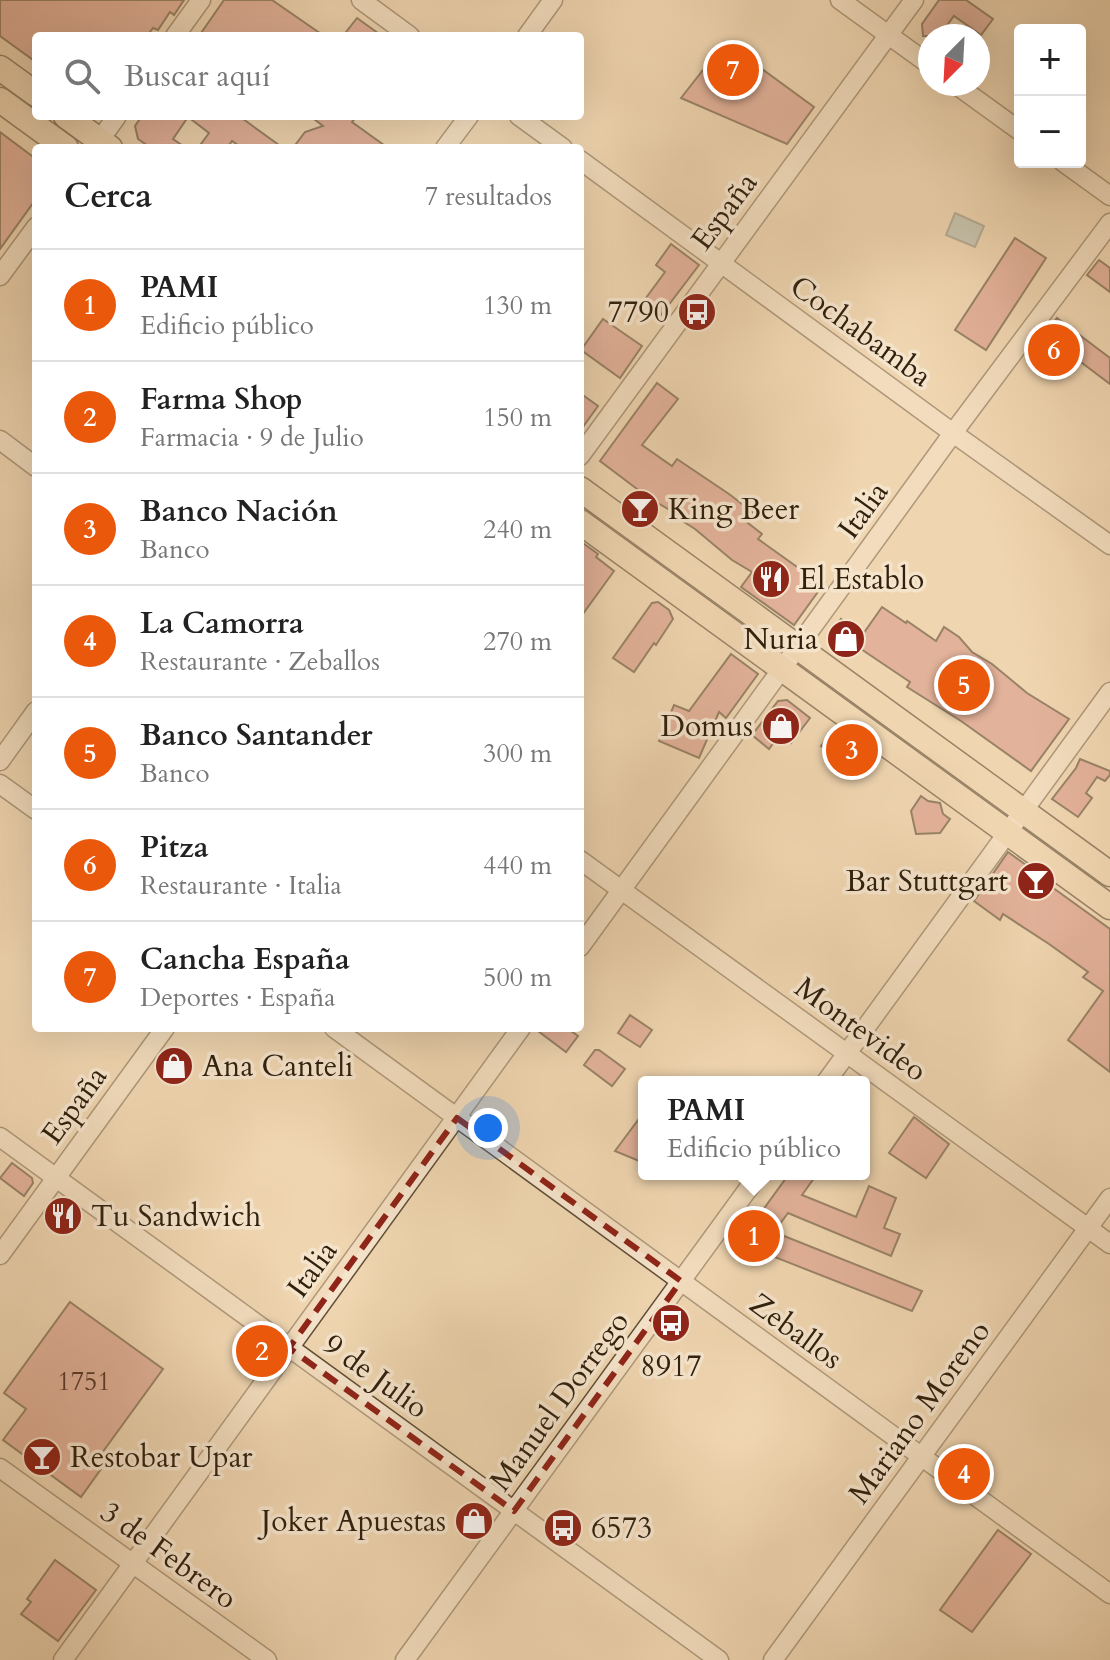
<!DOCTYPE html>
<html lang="es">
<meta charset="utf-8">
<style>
:root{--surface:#fff;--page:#f6f6f6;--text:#222;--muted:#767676;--line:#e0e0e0;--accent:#ea580c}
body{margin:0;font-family:Cardo,serif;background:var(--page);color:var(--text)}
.controls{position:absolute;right:24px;top:24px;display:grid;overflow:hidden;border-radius:8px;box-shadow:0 8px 32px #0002}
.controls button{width:72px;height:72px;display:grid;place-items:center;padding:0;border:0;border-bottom:2px solid var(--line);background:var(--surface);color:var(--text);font:40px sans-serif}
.compass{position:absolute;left:918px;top:24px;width:72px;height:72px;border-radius:50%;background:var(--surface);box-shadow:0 8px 32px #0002;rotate:204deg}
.you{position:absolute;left:488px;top:1128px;width:28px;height:28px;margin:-20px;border:6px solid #fff;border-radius:50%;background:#1a73e8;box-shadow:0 0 0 12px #1a73e833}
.badge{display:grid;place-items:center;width:52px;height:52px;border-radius:50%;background:var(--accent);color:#fff;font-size:26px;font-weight:700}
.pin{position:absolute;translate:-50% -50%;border:4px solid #fff;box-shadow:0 2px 8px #0006}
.popup{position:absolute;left:638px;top:1076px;width:232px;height:104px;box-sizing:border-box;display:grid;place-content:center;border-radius:8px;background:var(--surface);filter:drop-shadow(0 2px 6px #0005);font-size:26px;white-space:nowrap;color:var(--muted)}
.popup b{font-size:30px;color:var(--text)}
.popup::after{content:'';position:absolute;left:50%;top:100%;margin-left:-16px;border:16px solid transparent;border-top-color:var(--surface)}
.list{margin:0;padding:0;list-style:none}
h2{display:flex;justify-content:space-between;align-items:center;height:104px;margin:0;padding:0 32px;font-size:34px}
h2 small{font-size:26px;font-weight:400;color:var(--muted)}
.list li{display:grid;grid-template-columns:52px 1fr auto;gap:24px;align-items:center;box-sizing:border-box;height:112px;padding:0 32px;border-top:2px solid var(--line)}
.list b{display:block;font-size:30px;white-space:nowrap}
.list p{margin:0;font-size:26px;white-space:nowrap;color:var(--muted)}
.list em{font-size:26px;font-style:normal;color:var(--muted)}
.icon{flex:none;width:44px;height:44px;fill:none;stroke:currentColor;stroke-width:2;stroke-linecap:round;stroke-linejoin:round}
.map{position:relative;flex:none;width:1110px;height:1660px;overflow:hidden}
.search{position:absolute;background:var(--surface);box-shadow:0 8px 32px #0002;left:32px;top:32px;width:552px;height:88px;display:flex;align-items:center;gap:20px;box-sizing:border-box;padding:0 28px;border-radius:8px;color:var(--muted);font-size:30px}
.panel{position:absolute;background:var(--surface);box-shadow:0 8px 32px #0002;left:32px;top:144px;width:552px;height:888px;border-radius:8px}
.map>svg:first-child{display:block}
.water{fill:#9db7b4;stroke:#727b71;stroke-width:2}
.building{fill:#d5877f;stroke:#31200d;stroke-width:2}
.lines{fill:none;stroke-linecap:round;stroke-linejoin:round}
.minor-casing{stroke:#604e36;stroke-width:21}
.major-casing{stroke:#31200d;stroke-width:27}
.minor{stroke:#f5e4cc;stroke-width:18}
.major{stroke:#efd6b0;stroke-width:24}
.marked{fill:none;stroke:#8f2418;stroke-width:6;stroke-dasharray:16 10;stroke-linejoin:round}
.labels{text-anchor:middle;stroke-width:7;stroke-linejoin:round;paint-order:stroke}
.number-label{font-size:26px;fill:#5a3a2a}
.street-label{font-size:30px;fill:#31200d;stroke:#f5e4cc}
.poi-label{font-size:30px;fill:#31200d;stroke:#f5e4cc;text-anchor:start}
</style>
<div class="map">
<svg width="1110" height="1660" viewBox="0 0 1110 1660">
<rect width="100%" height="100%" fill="#efd6b0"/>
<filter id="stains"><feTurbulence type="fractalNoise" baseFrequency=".0025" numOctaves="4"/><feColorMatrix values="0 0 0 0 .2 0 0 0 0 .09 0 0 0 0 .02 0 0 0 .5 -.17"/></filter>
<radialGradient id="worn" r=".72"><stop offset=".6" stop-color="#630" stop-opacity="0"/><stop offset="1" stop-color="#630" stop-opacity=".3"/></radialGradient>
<polygon class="water" points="955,213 984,226 975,247 946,235"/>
<g class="building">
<polygon points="0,0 184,0 174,15 170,12 158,30 153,28 147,36 36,36 36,62 0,36"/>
<polygon points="224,0 272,0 324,36 199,36"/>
<polygon points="939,0 966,0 993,19 981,35 954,16 939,36 923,36 922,24"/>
<polygon points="357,18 382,36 343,36"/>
<polygon points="725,42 814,107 787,144 681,98"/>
<polygon points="142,116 239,116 283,148 242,148 232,141 227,148 198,148 209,133 188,117 173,139 186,148 151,148 138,139 135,126"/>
<polygon points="310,116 357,116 352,122 388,148 293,148 305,132 323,126"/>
<polygon points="0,132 36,159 36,199 0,249"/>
<polygon points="1015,238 1046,258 986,350 955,330"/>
<polygon points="671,244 699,265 661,315 643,302 665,272 656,265"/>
<polygon points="1099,260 1110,268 1110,292 1087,275"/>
<polygon points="1057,318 1110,358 1110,384 1070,354 1062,364 1038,345"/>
<polygon points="603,319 642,346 620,378 581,350"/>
<polygon points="657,383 678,399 642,445 672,466 677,459 729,494 755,514 748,523 762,534 758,539 807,574 809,571 825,582 794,625 741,587 752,572 732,560 695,529 673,515 675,513 649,498 600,461"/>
<polygon points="580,393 598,406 580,431"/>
<polygon points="580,541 598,554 596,557 614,571 580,618"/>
<polygon points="658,602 669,610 673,619 656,645 654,643 634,672 613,658 652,603"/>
<polygon points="882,607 906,623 907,621 936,641 944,627 959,637 972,652 992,664 1027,693 1069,719 1031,771 961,721 907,687 910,682 855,645 848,654 832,643 832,633 841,619 863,634"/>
<polygon points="731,654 758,674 726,718 719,712 699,758 659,741 674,705 689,711"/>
<polygon points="787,700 810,718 791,743 780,734 769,749 752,735 778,701"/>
<polygon points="831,733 848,745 838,758 821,746"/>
<polygon points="1080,759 1110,771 1110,775 1105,781 1097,777 1086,793 1092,798 1078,817 1052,799 1076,768"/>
<polygon points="921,796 928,801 940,803 943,814 950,819 940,833 916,834 911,811"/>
<polygon points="1008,852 1033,870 1031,872 1110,929 1110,1072 1068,1040 1103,991 1083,977 1088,972 1049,944 1003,914 1000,920 974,901"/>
<polygon points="630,1015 652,1030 640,1047 618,1033"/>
<polygon points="534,1028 567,1028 578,1036 566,1052"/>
<polygon points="595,1050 599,1050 625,1069 612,1086 584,1065"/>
<polygon points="644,1112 644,1163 615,1151"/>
<polygon points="914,1117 949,1144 926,1178 889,1153"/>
<polygon points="12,1163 32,1178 33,1183 24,1196 0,1178"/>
<polygon points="789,1174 817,1174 802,1195 856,1217 869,1186 896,1198 884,1228 900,1234 891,1256 788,1213 774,1232 922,1291 912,1311 739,1243"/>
<polygon points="70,1302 163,1369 94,1464 101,1469 81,1497 3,1440 26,1409 4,1393"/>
<polygon points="998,1530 1031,1554 972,1632 940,1610"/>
<polygon points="55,1560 96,1590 58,1641 21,1614 31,1602 27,1599"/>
</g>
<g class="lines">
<g class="minor-casing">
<g id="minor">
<polyline points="361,0 410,36"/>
<polyline points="840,0 930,65"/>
<polyline points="175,36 201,0"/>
<polyline points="527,36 553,0"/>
<polyline points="955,84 1020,131"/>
<polyline points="519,116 563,148"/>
<polyline points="94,148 117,116"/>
<polyline points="445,148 469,116"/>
<polyline points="580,160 953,433 1110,545"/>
<polyline points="1063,162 1110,196"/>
<polyline points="0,276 36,227"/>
<polyline points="0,440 36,467"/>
<polyline points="580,456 914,0"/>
<polyline points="0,761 36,711"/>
<polyline points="0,784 36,810"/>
<polyline points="580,860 1110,1244"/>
<polyline points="580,947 953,433 1110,223"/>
<polyline points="334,1028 1110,1594"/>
<polyline points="826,1082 1110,692"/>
<polyline points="0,1137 719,1660"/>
<polyline points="0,1255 165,1028"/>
<polyline points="0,1468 267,1660"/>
<polyline points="63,1660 521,1028"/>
<polyline points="405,1660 759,1174"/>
<polyline points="773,1660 1110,1198"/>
</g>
</g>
<g class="major-casing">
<g id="major">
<polyline points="0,68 36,94"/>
<polyline points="0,100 66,148"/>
<polyline points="66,116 110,148"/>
<polyline points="580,489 1110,874"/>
<polyline points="580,522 1110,907"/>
</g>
</g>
<use href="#minor" class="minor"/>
<use href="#major" class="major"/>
</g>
<path d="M0 0H1110V1660H0ZM457 1118 681 1281 514 1511 289 1348Z" fill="#efd6b0" fill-opacity=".55" fill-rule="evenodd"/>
<path class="marked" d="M457 1118 681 1281 514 1511 289 1348Z"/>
<defs>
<g id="bus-disc" transform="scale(2)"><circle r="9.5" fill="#8f2418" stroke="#f5e4cc"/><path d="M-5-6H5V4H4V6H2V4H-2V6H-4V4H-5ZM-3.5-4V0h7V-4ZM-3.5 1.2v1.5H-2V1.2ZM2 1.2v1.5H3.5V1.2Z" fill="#fff"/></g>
<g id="bar-disc" transform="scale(2)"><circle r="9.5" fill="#8f2418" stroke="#f5e4cc"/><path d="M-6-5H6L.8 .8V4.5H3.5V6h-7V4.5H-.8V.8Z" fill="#fff"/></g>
<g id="restaurant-disc" transform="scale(2)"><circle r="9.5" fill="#8f2418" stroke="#f5e4cc"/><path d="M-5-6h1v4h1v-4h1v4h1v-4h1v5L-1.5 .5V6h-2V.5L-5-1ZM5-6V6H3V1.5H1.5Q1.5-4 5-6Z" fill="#fff"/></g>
<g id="shop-disc" transform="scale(2)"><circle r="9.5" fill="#8f2418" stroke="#f5e4cc"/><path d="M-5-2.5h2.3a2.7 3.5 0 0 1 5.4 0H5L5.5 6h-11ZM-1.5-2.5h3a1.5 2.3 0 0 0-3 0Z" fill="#fff"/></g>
</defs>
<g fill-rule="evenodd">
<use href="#bus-disc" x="697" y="312"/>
<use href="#bar-disc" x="640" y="509"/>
<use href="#restaurant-disc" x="771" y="579"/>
<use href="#shop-disc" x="846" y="639"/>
<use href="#shop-disc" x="781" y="726"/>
<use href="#bar-disc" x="1036" y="881"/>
<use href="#shop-disc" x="174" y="1066"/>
<use href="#restaurant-disc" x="63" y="1216"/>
<use href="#bus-disc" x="671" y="1323"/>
<use href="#bar-disc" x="42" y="1457"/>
<use href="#shop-disc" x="474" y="1521"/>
<use href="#bus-disc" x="563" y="1528"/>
</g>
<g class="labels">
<g class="number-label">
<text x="84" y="1390">1751</text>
</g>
<g class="street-label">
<text transform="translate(724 211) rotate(-53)" y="10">España</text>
<text transform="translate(861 331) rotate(36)" y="10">Cochabamba</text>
<text transform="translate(863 510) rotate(-54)" y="10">Italia</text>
<text transform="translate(861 1029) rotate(36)" y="10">Montevideo</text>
<text transform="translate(74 1105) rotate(-54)" y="10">España</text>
<text transform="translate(312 1269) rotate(-54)" y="10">Italia</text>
<text transform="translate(796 1331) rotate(36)" y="10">Zeballos</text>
<text transform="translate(376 1376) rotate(36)" y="10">9 de Julio</text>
<text transform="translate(559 1401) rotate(-54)" y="10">Manuel Dorrego</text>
<text transform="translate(919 1412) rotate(-54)" y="10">Mariano Moreno</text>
<text transform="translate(169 1555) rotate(36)" y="10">3 de Febrero</text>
</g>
<g class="poi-label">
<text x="669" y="322" text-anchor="end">7790</text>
<text x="668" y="519">King Beer</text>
<text x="799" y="589">El Establo</text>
<text x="818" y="649" text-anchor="end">Nuria</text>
<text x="753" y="736" text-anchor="end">Domus</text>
<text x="1008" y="891" text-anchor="end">Bar Stuttgart</text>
<text x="202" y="1076">Ana Canteli</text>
<text x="91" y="1226">Tu Sandwich</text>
<text x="671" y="1376" text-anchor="middle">8917</text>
<text x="70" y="1467">Restobar Upar</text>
<text x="446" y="1531" text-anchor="end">Joker Apuestas</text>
<text x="591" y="1538">6573</text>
</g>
</g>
<rect width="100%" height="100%" filter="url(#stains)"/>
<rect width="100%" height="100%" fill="url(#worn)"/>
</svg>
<div class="controls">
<button>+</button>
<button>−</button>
</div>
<svg class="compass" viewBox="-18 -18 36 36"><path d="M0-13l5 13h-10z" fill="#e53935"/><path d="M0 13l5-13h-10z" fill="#767676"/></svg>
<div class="you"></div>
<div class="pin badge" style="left:754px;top:1236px">1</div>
<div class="popup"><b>PAMI</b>Edificio público</div>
<div class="pin badge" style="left:262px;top:1351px">2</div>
<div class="pin badge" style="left:852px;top:750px">3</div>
<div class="pin badge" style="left:964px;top:1474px">4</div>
<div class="pin badge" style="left:964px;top:685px">5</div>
<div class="pin badge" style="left:1054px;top:350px">6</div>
<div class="pin badge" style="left:733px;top:70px">7</div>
<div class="search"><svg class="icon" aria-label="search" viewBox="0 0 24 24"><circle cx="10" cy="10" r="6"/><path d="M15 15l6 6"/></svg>Buscar aquí</div>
<section class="panel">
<h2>Cerca<small>7 resultados</small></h2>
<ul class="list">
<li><span class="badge">1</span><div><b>PAMI</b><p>Edificio público</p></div><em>130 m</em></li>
<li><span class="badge">2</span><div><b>Farma Shop</b><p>Farmacia · 9 de Julio</p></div><em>150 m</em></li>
<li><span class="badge">3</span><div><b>Banco Nación</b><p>Banco</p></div><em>240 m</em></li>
<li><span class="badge">4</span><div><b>La Camorra</b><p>Restaurante · Zeballos</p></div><em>270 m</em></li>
<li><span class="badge">5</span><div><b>Banco Santander</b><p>Banco</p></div><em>300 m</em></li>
<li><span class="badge">6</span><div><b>Pitza</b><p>Restaurante · Italia</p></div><em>440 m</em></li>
<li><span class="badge">7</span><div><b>Cancha España</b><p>Deportes · España</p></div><em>500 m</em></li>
</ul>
</section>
</div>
